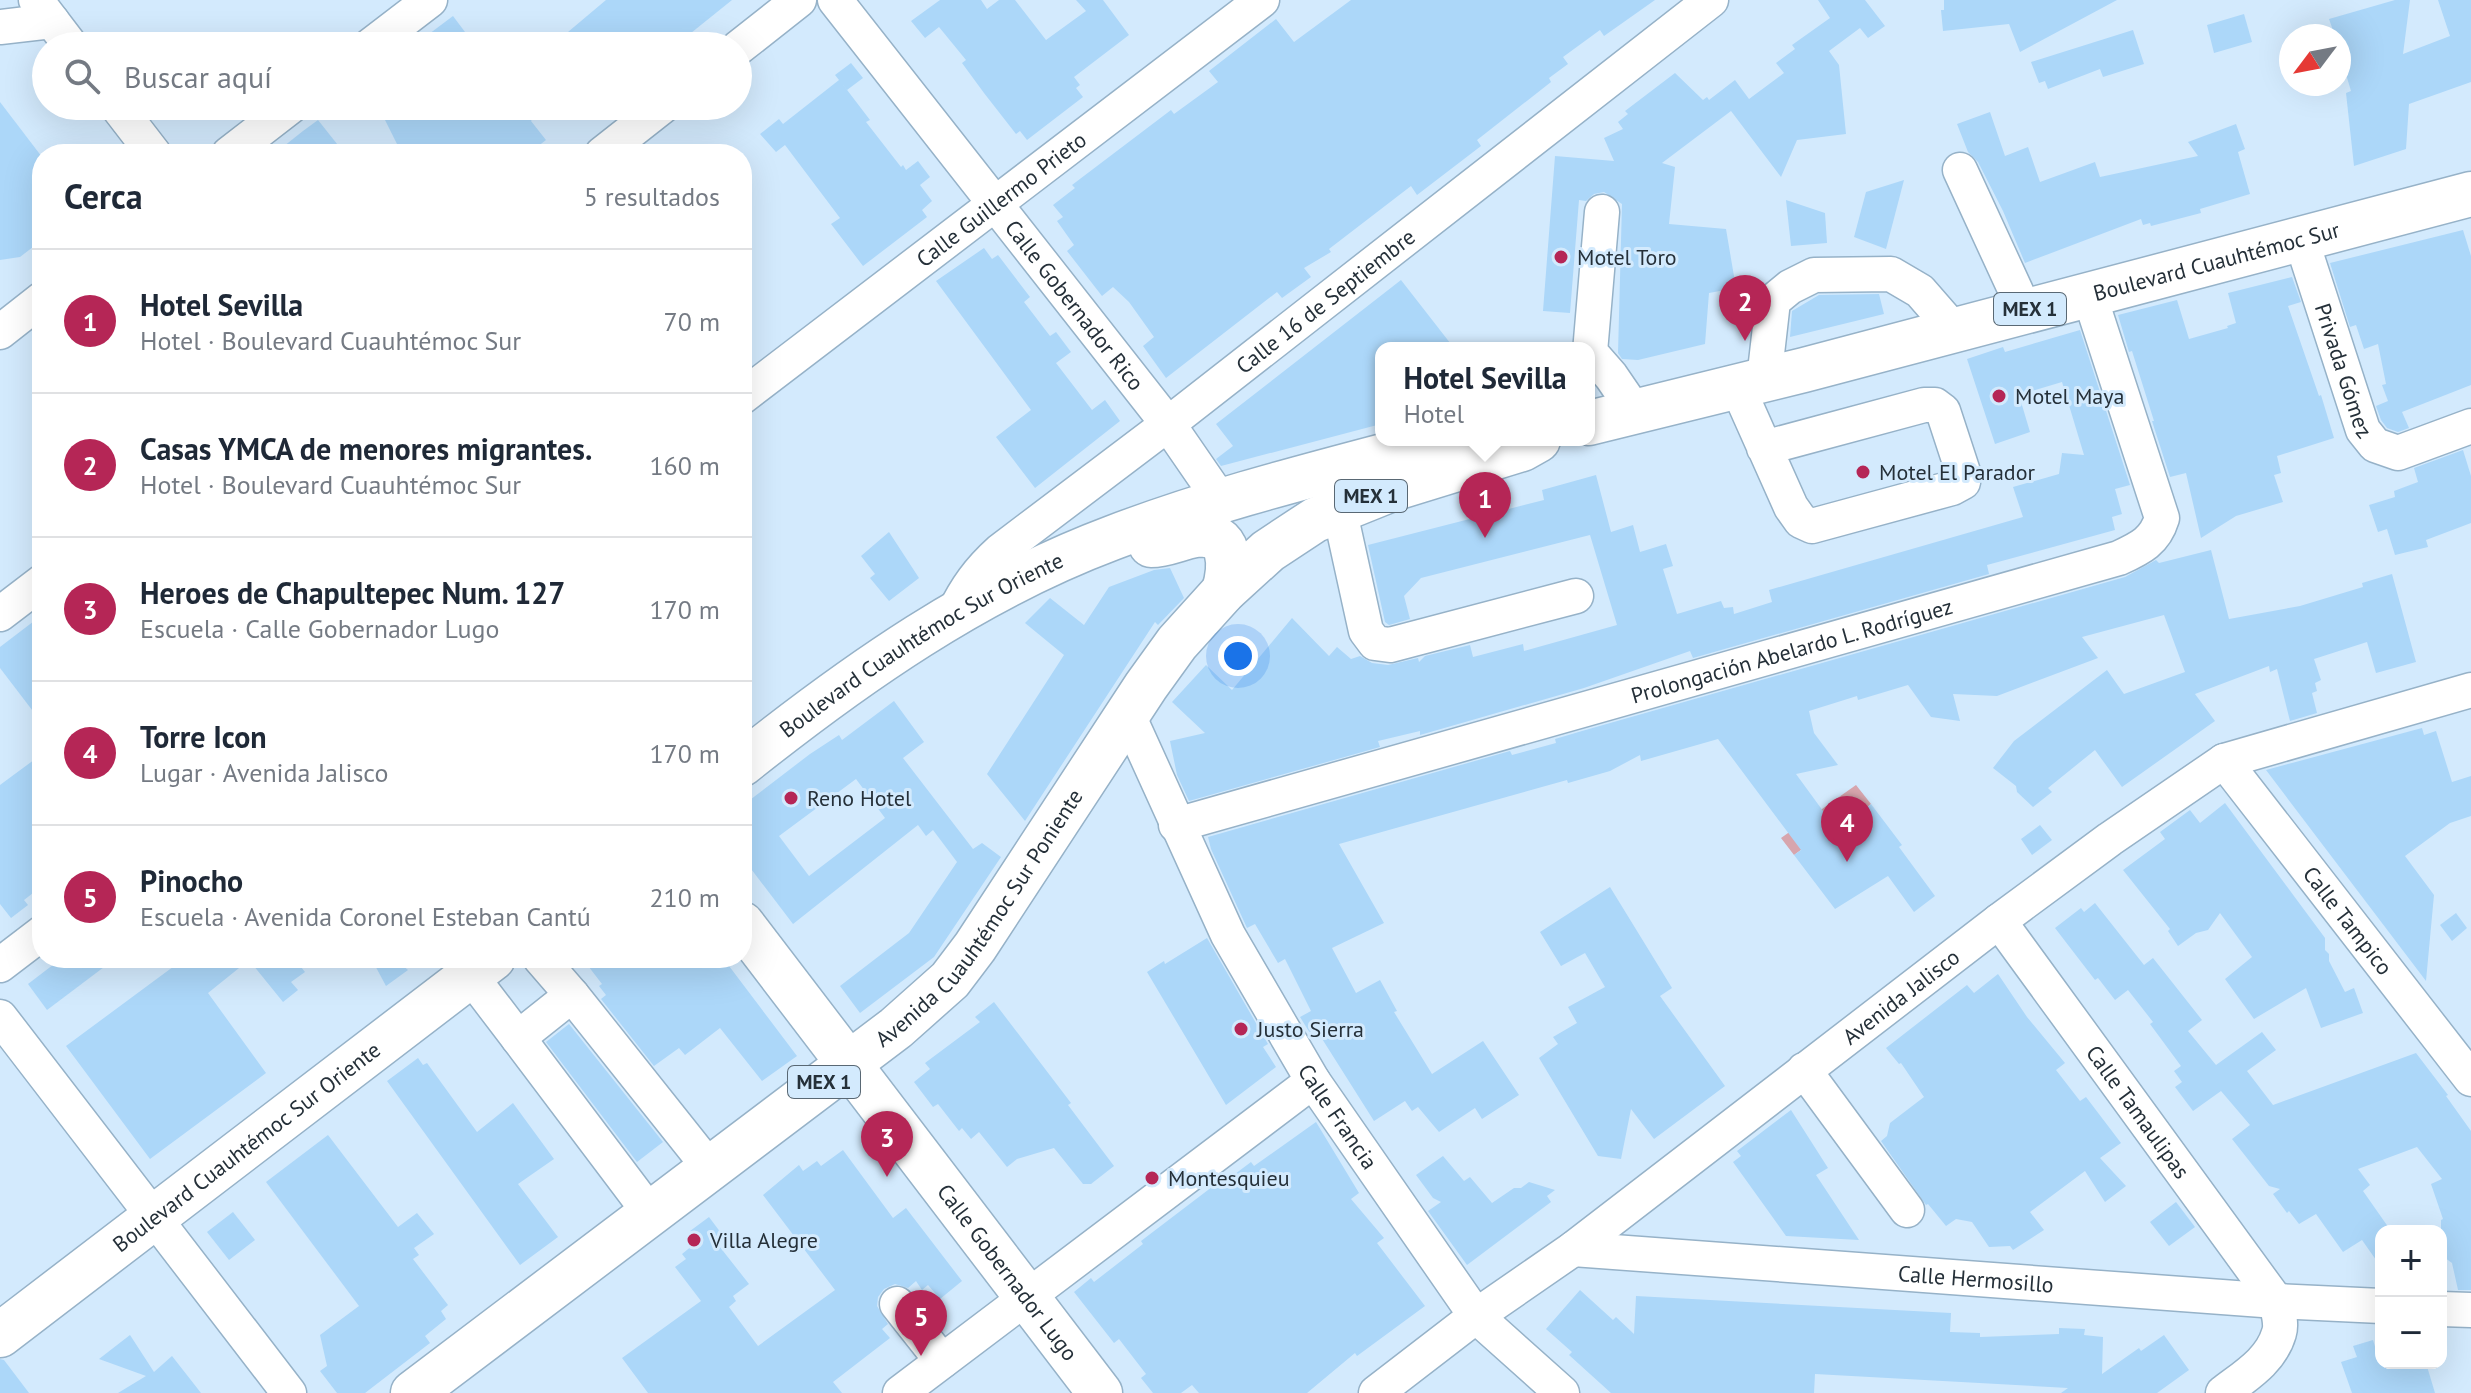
<!DOCTYPE html>
<html lang="es">
<meta charset="utf-8">
<style>
:root{--surface:#fff;--page:#f6f6f7;--text:#1f2937;--muted:#747a83;--line:#e0e1e3;--accent:#b52656}
body{margin:0;font-family:"PT Sans",sans-serif;background:var(--page);color:var(--text)}
.controls{position:absolute;right:24px;bottom:24px;display:grid;overflow:hidden;border-radius:16px;box-shadow:0 8px 32px #0002}
.controls button{width:72px;height:72px;display:grid;place-items:center;padding:0;border:0;border-bottom:2px solid var(--line);background:var(--surface);color:var(--text);font:40px sans-serif}
.compass{position:absolute;left:2279px;top:24px;width:72px;height:72px;border-radius:50%;background:var(--surface);box-shadow:0 8px 32px #0002;rotate:238deg}
.you{position:absolute;left:1238px;top:656px;width:28px;height:28px;margin:-20px;border:6px solid #fff;border-radius:50%;background:#1a73e8;box-shadow:0 0 0 12px #1a73e833}
.badge{display:grid;place-items:center;width:52px;height:52px;border-radius:50%;background:var(--accent);color:#fff;font-size:26px;font-weight:700}
.pin{position:absolute;translate:-50% -66px;filter:drop-shadow(0 2px 4px #0008)}
.pin::after{content:'';position:absolute;top:42px;width:28px;height:24px;background:inherit;clip-path:polygon(0 0,100% 0,50% 100%)}
.popup{position:absolute;left:1375px;top:342px;width:220px;height:104px;box-sizing:border-box;display:grid;place-content:center;border-radius:16px;background:var(--surface);filter:drop-shadow(0 2px 6px #0005);font-size:26px;white-space:nowrap;color:var(--muted)}
.popup b{font-size:30px;color:var(--text)}
.popup::after{content:'';position:absolute;left:50%;top:100%;margin-left:-16px;border:16px solid transparent;border-top-color:var(--surface)}
.list{margin:0;padding:0;list-style:none}
h2{display:flex;justify-content:space-between;align-items:center;height:104px;margin:0;padding:0 32px;font-size:34px}
h2 small{font-size:26px;font-weight:400;color:var(--muted)}
.list li{display:grid;grid-template-columns:52px 1fr auto;gap:24px;align-items:center;box-sizing:border-box;height:144px;padding:0 32px;border-top:2px solid var(--line)}
.list b{display:block;font-size:30px;white-space:nowrap}
.list p{margin:0;font-size:26px;white-space:nowrap;color:var(--muted)}
.list em{font-size:26px;font-style:normal;color:var(--muted)}
.icon{flex:none;width:44px;height:44px;fill:none;stroke:currentColor;stroke-width:2;stroke-linecap:round;stroke-linejoin:round}
.map{position:relative;flex:none;width:2471px;height:1393px;overflow:hidden}
.search{position:absolute;background:var(--surface);box-shadow:0 8px 32px #0002;left:32px;top:32px;width:720px;height:88px;display:flex;align-items:center;gap:20px;box-sizing:border-box;padding:0 28px;border-radius:44px;color:var(--muted);font-size:30px}
.panel{position:absolute;background:var(--surface);box-shadow:0 8px 32px #0002;left:32px;top:144px;width:720px;height:824px;border-radius:32px}
.map>svg:first-child{display:block}
.green{fill:#d7a5ad}
.building{fill:#acd7f9;fill-rule:evenodd}
.lines{fill:none;stroke-linecap:round;stroke-linejoin:round}
.minor-casing{stroke:#96b2c8;stroke-width:37}
.major-casing{stroke:#96b2c8;stroke-width:47}
.minor{stroke:#fff;stroke-width:34}
.major{stroke:#fff;stroke-width:44}
.poi-dot{fill:#b52656;stroke:#d3eafd;stroke-width:3}
.labels{text-anchor:middle;stroke-width:6;stroke-linejoin:round;paint-order:stroke}
.shield{fill:#d3eafd;stroke:#596874;stroke-width:2}
.shield-label{font-size:20px;font-weight:bold;fill:#253039}
.street-label{font-size:22px;fill:#253039;stroke:#d3eafd}
.poi-label{font-size:22px;fill:#253039;stroke:#d3eafd;text-anchor:start}
</style>
<div class="map">
<svg width="2471" height="1393" viewBox="0 0 2471 1393">
<rect width="100%" height="100%" fill="#d3eafd"/>
<polygon class="green" points="1856,785 1871,804 1859,814 1855,810 1794,855 1781,838"/>
<g class="building">
<polygon points="606,0 732,0 686,37 693,46 577,46 568,32"/>
<polygon points="940,0 981,0 987,9 999,0 1015,0 1046,40 1086,11 1076,0 1103,0 1129,35 1074,77 1080,85 1076,88 1083,97 1027,140 1020,131 1016,134 984,93 962,63 966,60 939,27 925,38 911,21"/>
<polygon points="1351,0 1655,0 1604,36 1600,30 1563,57 1568,64 1549,78 1551,82 1477,140 1481,146 1417,195 1411,186 1329,249 1331,252 1304,268 1311,277 1282,298 1277,292 1166,378 1143,346 1154,337 1129,302 1113,287 1102,296 1067,251 1074,245 1057,221 1063,217 1053,205 1075,188 1072,185 1171,110 1174,114 1218,82 1209,71 1276,19 1294,42"/>
<polygon points="1818,0 1865,0 1885,26 1868,38 1860,28 1829,51 1839,65 1846,134 1797,140 1781,177 1731,111 1662,163 1675,167 1669,224 1726,229 1736,288 1709,293 1705,344 1638,360 1622,359 1618,353 1622,204 1604,192 1594,194 1586,201 1579,200 1570,313 1543,311 1555,156 1614,161 1604,138 1623,129 1618,122 1628,114 1625,111 1675,73 1703,100 1707,97 1709,100 1735,80 1749,99 1784,73 1776,63 1795,49 1792,45 1830,18"/>
<polygon points="1944,0 2117,0 2020,52 2009,24 1943,31 1941,10 1944,10"/>
<polygon points="2395,0 2410,0 2403,54 2450,36 2438,0 2471,0 2471,82 2409,104 2406,149 2354,166 2346,93 2351,91 2339,51 2339,36 2335,36 2329,19"/>
<polygon points="2244,14 2252,42 2214,53 2207,25"/>
<polygon points="453,16 465,32 463,34 472,46 413,46"/>
<polygon points="2133,30 2144,64 2103,77 2100,69 2048,89 2045,81 2039,83 2031,62"/>
<polygon points="851,63 863,78 847,90 841,82 870,120 866,122 901,167 903,165 906,170 918,161 930,177 920,185 932,201 922,210 927,217 863,266 831,224 840,218 785,145 776,152 760,134 779,119 783,124 839,80 835,75"/>
<polygon points="0,102 42,157 42,240 20,257 0,260"/>
<polygon points="378,106 524,106 533,118 531,121 546,140 528,154 402,154"/>
<polygon points="1990,112 2005,156 2028,147 2040,182 2095,162 2100,177 2198,156 2188,142 2236,124 2245,149 2238,152 2250,194 2200,209 2201,213 2151,226 2150,223 2143,225 2141,219 2025,263 2003,211 1978,162 1968,152 1957,124"/>
<polygon points="318,120 345,154 274,154 303,131"/>
<polygon points="1904,180 1886,249 1854,237 1866,192"/>
<polygon points="1786,200 1825,213 1827,243 1791,246"/>
<polygon points="2463,230 2471,256 2471,385 2402,412 2409,428 2398,432 2387,428 2381,420 2376,406 2388,401 2382,385 2386,384 2378,344 2364,349 2356,325 2350,327 2330,263"/>
<polygon points="984,248 992,259 998,255 1030,297 1024,302 1050,336 1056,332 1071,352 1056,363 1092,410 1105,400 1120,421 1035,488 996,437 1031,410 936,281"/>
<polygon points="2292,277 2301,302 2288,306 2319,396 2321,395 2334,438 2277,456 2281,473 2274,475 2283,502 2236,516 2201,538 2186,473 2170,477 2152,421 2154,421 2132,351 2129,352 2118,315 2177,300 2189,339 2228,328 2227,326 2236,323 2228,293"/>
<polygon points="1401,280 1454,348 1381,348 1381,424 1221,466 1216,459 1233,446 1216,424"/>
<polygon points="1879,294 1884,314 1790,337 1792,311 1819,295"/>
<polygon points="2080,330 2130,485 2115,489 2122,514 2112,517 2115,530 1987,565 1989,574 1693,658 1690,651 1584,688 1420,735 1420,731 1378,741 1380,747 1189,801 1177,775 1170,741 1205,733 1172,702 1206,665 1232,690 1292,618 1329,656 1337,647 1351,659 1360,656 1372,663 1388,665 1418,658 1419,662 1425,656 1470,645 1473,657 1523,644 1524,651 1617,625 1590,535 1421,578 1404,596 1410,619 1389,625 1385,622 1368,545 1544,500 1542,490 1596,475 1611,532 1633,525 1640,552 1666,544 1673,566 1663,569 1677,614 1721,601 1724,608 1733,607 1734,614 1772,602 1769,590 2023,517 2013,487 2059,474 2062,453 2084,455 2062,382 2019,395 2030,432 1995,444 1967,359 2003,347 2005,352"/>
<polygon points="2463,450 2471,476 2471,523 2426,540 2428,547 2395,555 2387,529 2378,532 2369,505 2395,497 2394,491 2418,482 2414,468"/>
<polygon points="889,532 919,578 889,601 870,578 875,574 861,556"/>
<polygon points="2211,550 2229,619 2300,606 2363,587 2362,583 2392,574 2416,662 2376,673 2367,642 2314,659 2321,680 2315,683 2317,691 2312,693 2317,713 2290,721 2277,669 2270,672 2269,666 2195,694 2215,721 2122,787 2095,750 2048,788 2052,792 2033,807 2017,792 2016,786 1993,768 2014,741 2107,670 2124,694 2185,672 2164,615 2082,637 2098,658 1997,696 1953,694 1960,721 1931,717 1908,685 1858,700 1857,696 1809,711 1814,733 1838,765 1796,774 1834,826 1855,810 1859,814 1871,804 1902,845 1899,847 1935,896 1914,912 1888,876 1835,909 1794,855 1801,850 1718,739 1641,761 1640,755 1610,771 1568,783 1567,780 1339,844 1384,923 1332,948 1356,993 1380,980 1397,1011 1394,1012 1432,1074 1483,1041 1519,1095 1482,1119 1475,1108 1439,1132 1418,1107 1412,1111 1405,1101 1374,1121 1319,1034 1313,1038 1300,1017 1311,1011 1285,959 1278,963 1255,924 1247,928 1211,849 1208,837 1510,751 1512,755 1556,743 1555,739 1582,731 2125,577 2156,560 2159,563"/>
<polygon points="1170,568 1184,598 1158,625 1155,622 1025,821 987,774 1064,655 1025,623 1050,598 1084,625 1109,587 1154,570"/>
<polygon points="42,615 42,723 0,668 0,647"/>
<path d="M894 701 924 742 903 758 973 849 982 843 1001 857 934 957 860 1013 840 986 909 933 957 862 933 830 926 836 918 825 793 924 742 857V806L810 754 839 735 842 740ZM856 779 885 818 809 876 779 836Z"/>
<polygon points="2422,728 2424,735 2436,731 2452,782 2471,776 2471,816 2450,823 2405,856 2434,895 2426,981 2266,770"/>
<polygon points="42,754 42,886 24,900 28,905 11,918 0,904 0,785"/>
<polygon points="2225,803 2325,938 2325,950 2329,954 2329,961 2345,992 2354,988 2363,1013 2321,1028 2306,988 2254,1019 2225,979 2252,957 2220,913 2208,930 2196,933 2178,946 2168,931 2170,929 2123,870 2165,839 2160,832 2190,810 2200,823"/>
<polygon points="2040,825 2052,840 2032,855 2021,839"/>
<polygon points="1610,887 1672,988 1660,996 1725,1086 1654,1139 1631,1109 1621,1159 1598,1156 1539,1058 1558,1044 1553,1037 1577,1023 1568,1007 1605,987 1585,953 1561,966 1540,932"/>
<polygon points="2095,903 2144,965 2153,958 2202,1020 2188,1031 2216,1065 2262,1032 2276,1050 2247,1071 2273,1105 2416,1053 2448,1095 2446,1096 2471,1131 2471,1290 2458,1290 2452,1263 2441,1255 2441,1220 2443,1219 2431,1184 2442,1179 2417,1147 2358,1169 2370,1185 2363,1191 2391,1231 2381,1231 2381,1267 2362,1240 2343,1252 2316,1214 2299,1224 2289,1211 2287,1213 2273,1194 2280,1189 2269,1186 2232,1139 2250,1125 2221,1091 2193,1111 2175,1087 2182,1082 2174,1071 2181,1066 2150,1024 2153,1022 2128,990 2115,1000 2098,978 2095,980 2055,928 2081,908 2084,912"/>
<polygon points="2456,913 2467,928 2452,941 2440,925"/>
<polygon points="1207,938 1268,1044 1263,1047 1276,1067 1226,1105 1147,972 1164,961 1165,964"/>
<polygon points="62,958 116,958 47,1010 28,984"/>
<polygon points="185,958 294,958 305,972 291,982 298,990 283,1002 249,960 208,993 266,1073 150,1159 66,1046"/>
<polygon points="371,958 394,958 408,970 386,986"/>
<polygon points="582,958 723,958 797,1056 762,1081 720,1028 685,1055 679,1048 654,1066 601,999 606,995 599,986 602,984"/>
<polygon points="1998,974 2027,1017 2065,1063 2056,1070 2080,1101 2086,1097 2121,1143 2100,1158 2126,1186 2105,1202 2085,1171 2030,1212 2044,1230 2013,1250 2010,1246 1989,1247 1972,1222 1956,1219 1946,1226 1928,1204 1926,1205 1881,1141 1887,1136 1890,1123 1924,1097 1901,1063 1899,1064 1886,1048 1967,985 1974,993"/>
<polygon points="994,1002 1071,1103 1068,1105 1114,1166 1091,1184 1083,1184 1054,1148 1017,1159 1007,1167 979,1132 971,1139 962,1128 959,1131 938,1104 933,1107 914,1082 930,1069 925,1063 980,1022 975,1017"/>
<polygon points="569,1024 663,1142 637,1162 546,1042"/>
<polygon points="418,1058 423,1065 427,1063 477,1132 513,1103 554,1159 518,1184 558,1237 520,1265 387,1081"/>
<polygon points="1791,1110 1828,1168 1816,1175 1859,1240 1786,1236 1733,1162 1741,1156 1737,1151"/>
<polygon points="1316,1122 1359,1193 1351,1199 1384,1238 1377,1243 1425,1306 1357,1356 1355,1353 1307,1393 1199,1393 1192,1385 1181,1393 1153,1393 1141,1378 1146,1374 1119,1339 1114,1343 1074,1292 1091,1278 1094,1282 1143,1244 1141,1241 1229,1174 1231,1177 1251,1162 1254,1166"/>
<polygon points="328,1135 398,1227 417,1213 434,1234 414,1248 419,1255 413,1259 448,1305 441,1311 446,1319 425,1336 430,1343 365,1393 337,1393 320,1371 327,1366 320,1335 359,1306 266,1182"/>
<polygon points="843,1150 893,1218 906,1208 962,1281 940,1299 928,1285 922,1290 916,1281 908,1288 895,1284 884,1289 878,1297 877,1306 888,1324 882,1329 890,1338 833,1382 842,1393 648,1393 622,1358 701,1301 675,1267 686,1259 682,1254 698,1241 690,1231 709,1217 724,1237 716,1242 749,1284 733,1296 736,1301 729,1307 758,1346 835,1290 763,1195 799,1165 803,1171 817,1161 821,1166"/>
<polygon points="1443,1156 1464,1181 1470,1177 1492,1203 1514,1188 1521,1188 1529,1182 1555,1190 1547,1196 1551,1202 1467,1265 1428,1211 1441,1202 1433,1198 1416,1175"/>
<polygon points="2176,1202 2195,1227 2169,1246 2150,1222"/>
<polygon points="233,1212 255,1240 229,1260 207,1232"/>
<polygon points="1580,1290 1613,1320 1616,1317 1634,1334 1636,1296 1951,1313 1950,1332 1980,1333 1980,1337 2059,1334 2059,1328 2085,1329 2084,1335 2103,1337 2102,1374 2139,1348 2141,1351 2164,1335 2189,1370 2157,1393 2061,1393 2068,1388 1815,1374 1814,1393 1611,1393 1569,1355 1572,1352 1546,1329"/>
<polygon points="130,1335 154,1372 172,1356 201,1393 118,1393 146,1376 99,1359"/>
<polygon points="2373,1340 2380,1363 2426,1363 2435,1393 2352,1393 2341,1362 2357,1357 2353,1346"/>
<polygon points="0,1359 4,1360 29,1393 0,1393"/>
</g>
<g class="lines">
<g class="minor-casing">
<g id="minor">
<polyline points="36,0 71,46"/>
<path id="s1" d="M835 0 1168 424 1221 501"/>
<polyline points="0,27 52,21"/>
<polyline points="370,46 430,0"/>
<polyline points="738,48 799,0"/>
<polyline points="117,106 154,154"/>
<polyline points="229,154 291,106"/>
<polyline points="602,154 663,106"/>
<polyline points="1960,170 2025,311"/>
<polyline points="1602,212 1590,352 1611,376 1635,411"/>
<path id="s2" d="M2301 239 2363 430 2375 445 2398 453 2471 426"/>
<polyline points="0,332 42,299"/>
<polyline points="1764,380 1773,301 1790,287 1814,275 1891,274 1920,291 1954,330"/>
<polyline points="1737,386 1791,507 1801,521 1812,526 1952,488 1963,482 1964,475 1943,411 1935,405 1924,405 1764,448"/>
<path id="s3" d="M742 397 1262 0"/>
<polyline points="1339,508 1366,631 1375,643 1390,645 1576,596"/>
<path id="s4" d="M954 613C966 588 979 570 1000 551L1168 424 1711 0"/>
<polyline points="0,614 42,582"/>
<path id="s5" d="M1128 715 1228 935 1313 1081 1476 1316 1562 1393"/>
<path id="s6" d="M2224 761 2471 1079"/>
<path id="s7" d="M1176 825 2119 558C2141 548 2155 541 2162 518L2089 294"/>
<path id="s8" d="M1999 921 2276 1301C2278 1311 2282 1324 2279 1333 2271 1361 2245 1376 2223 1393"/>
<polyline points="0,965 42,933"/>
<polyline points="470,975 518,1038 572,995 540,958"/>
<polyline points="572,995 709,1167"/>
<polyline points="0,1017 289,1393"/>
<polyline points="518,1038 650,1213"/>
<polyline points="1804,1070 1907,1210"/>
<path id="s9" d="M1573 1249 2276 1301 2381 1306"/>
<polyline points="897,1304 942,1361"/>
<polyline points="2441,1309 2471,1310"/>
<polyline points="900,1393 1313,1081"/>
<path id="s10" d="M1376 1393 1476 1316 1573 1249 1999 921 2110 839 2224 761 2471 690"/>
</g>
</g>
<g class="major-casing">
<g id="major">
<path id="s11" d="M1589 423 1804 370 2471 194"/>
<path d="M1151 545C1167 545 1181 537 1196 535 1233 531 1231 566 1224 591"/>
<path id="s12" d="M742 764C855 674 976 589 1112 538 1219 497 1332 470 1443 440"/>
<path id="s13" d="M742 924 1100 1393"/>
<path id="s14" d="M0 1335 493 958"/>
<path id="s15" d="M413 1393 896 1028 950 980 975 947 1146 686 1177 643 1224 591 1268 551 1315 520 1392 489 1522 449 1538 440"/>
</g>
</g>
<use href="#minor" class="minor"/>
<use href="#major" class="major"/>
</g>
<g class="poi-dot">
<circle cx="1561" cy="257" r="8"/>
<circle cx="1999" cy="396" r="8"/>
<circle cx="1863" cy="472" r="8"/>
<circle cx="791" cy="798" r="8"/>
<circle cx="1241" cy="1029" r="8"/>
<circle cx="1152" cy="1178" r="8"/>
<circle cx="694" cy="1240" r="8"/>
</g>
<g class="labels">
<g class="shield">
<rect x="1994" y="293" width="72" height="32" rx="6"/>
<rect x="1335" y="480" width="72" height="32" rx="6"/>
<rect x="788" y="1066" width="72" height="32" rx="6"/>
</g>
<g class="shield-label">
<text x="2030" y="316">MEX 1</text>
<text x="1371" y="503">MEX 1</text>
<text x="824" y="1089">MEX 1</text>
</g>
<g class="street-label">
<text dy="8" stroke="none"><textPath href="#s3" startOffset="326">Calle Guillermo Prieto</textPath></text>
<text dy="8" stroke="none"><textPath href="#s11" startOffset="648">Boulevard Cuauhtémoc Sur</textPath></text>
<text dy="8" stroke="none"><textPath href="#s4" startOffset="488">Calle 16 de Septiembre</textPath></text>
<text dy="8" stroke="none"><textPath href="#s1" startOffset="388">Calle Gobernador Rico</textPath></text>
<text dy="8" stroke="none"><textPath href="#s2" startOffset="138">Privada Gómez</textPath></text>
<text dy="8" stroke="none"><textPath href="#s12" startOffset="216">Boulevard Cuauhtémoc Sur Oriente</textPath></text>
<text dy="8" stroke="none"><textPath href="#s7" startOffset="640">Prolongación Abelardo L. Rodríguez</textPath></text>
<text dy="8" stroke="none"><textPath href="#s15" startOffset="744">Avenida Cuauhtémoc Sur Poniente</textPath></text>
<text dy="8" stroke="none"><textPath href="#s6" startOffset="202">Calle Tampico</textPath></text>
<text dy="8" stroke="none"><textPath href="#s10" startOffset="658">Avenida Jalisco</textPath></text>
<text dy="8" stroke="none"><textPath href="#s8" startOffset="236">Calle Tamaulipas</textPath></text>
<text dy="8" stroke="none"><textPath href="#s5" startOffset="454">Calle Francia</textPath></text>
<text dy="8" stroke="none"><textPath href="#s14" startOffset="310">Boulevard Cuauhtémoc Sur Oriente</textPath></text>
<text dy="8" stroke="none"><textPath href="#s13" startOffset="438">Calle Gobernador Lugo</textPath></text>
<text dy="8" stroke="none"><textPath href="#s9" startOffset="404">Calle Hermosillo</textPath></text>
</g>
<g class="poi-label">
<text x="1577" y="265">Motel Toro</text>
<text x="2015" y="404">Motel Maya</text>
<text x="1879" y="480">Motel El Parador</text>
<text x="807" y="806">Reno Hotel</text>
<text x="1257" y="1037">Justo Sierra</text>
<text x="1168" y="1186">Montesquieu</text>
<text x="710" y="1248">Villa Alegre</text>
</g>
</g>
</svg>
<div class="controls">
<button>+</button>
<button>−</button>
</div>
<svg class="compass" viewBox="-18 -18 36 36"><path d="M0-13l5 13h-10z" fill="#e53935"/><path d="M0 13l5-13h-10z" fill="#747a83"/></svg>
<div class="you"></div>
<div class="pin badge" style="left:1485px;top:538px">1</div>
<div class="popup"><b>Hotel Sevilla</b>Hotel</div>
<div class="pin badge" style="left:1745px;top:341px">2</div>
<div class="pin badge" style="left:887px;top:1177px">3</div>
<div class="pin badge" style="left:1847px;top:862px">4</div>
<div class="pin badge" style="left:921px;top:1356px">5</div>
<div class="search"><svg class="icon" aria-label="search" viewBox="0 0 24 24"><circle cx="10" cy="10" r="6"/><path d="M15 15l6 6"/></svg>Buscar aquí</div>
<section class="panel">
<h2>Cerca<small>5 resultados</small></h2>
<ul class="list">
<li><span class="badge">1</span><div><b>Hotel Sevilla</b><p>Hotel · Boulevard Cuauhtémoc Sur</p></div><em>70 m</em></li>
<li><span class="badge">2</span><div><b>Casas YMCA de menores migrantes.</b><p>Hotel · Boulevard Cuauhtémoc Sur</p></div><em>160 m</em></li>
<li><span class="badge">3</span><div><b>Heroes de Chapultepec Num. 127</b><p>Escuela · Calle Gobernador Lugo</p></div><em>170 m</em></li>
<li><span class="badge">4</span><div><b>Torre Icon</b><p>Lugar · Avenida Jalisco</p></div><em>170 m</em></li>
<li><span class="badge">5</span><div><b>Pinocho</b><p>Escuela · Avenida Coronel Esteban Cantú</p></div><em>210 m</em></li>
</ul>
</section>
</div>
